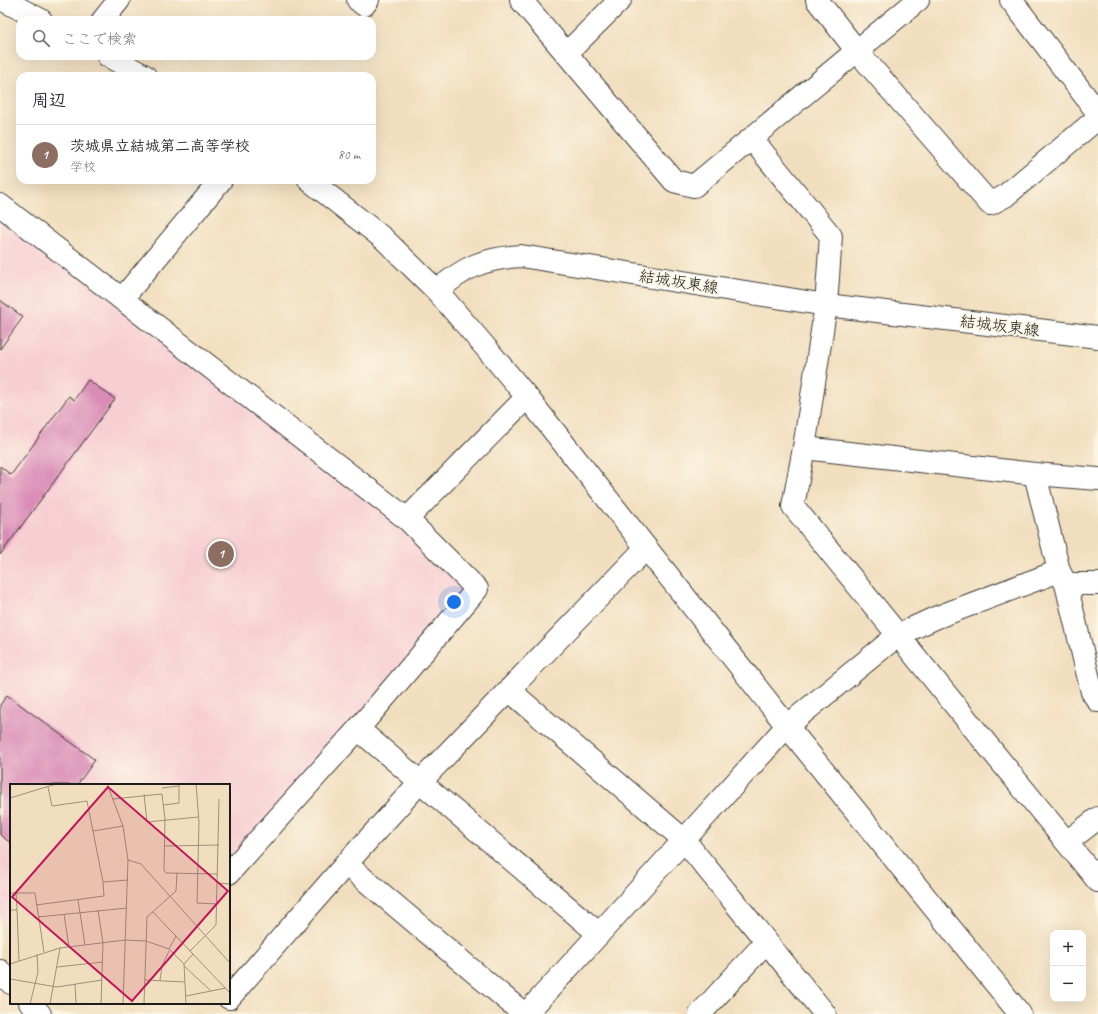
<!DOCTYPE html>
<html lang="ja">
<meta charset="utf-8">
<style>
:root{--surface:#fff;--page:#f2f2f3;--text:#2b2b33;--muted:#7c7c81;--line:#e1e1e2;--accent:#b45309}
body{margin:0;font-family:Caveat,"Klee One",sans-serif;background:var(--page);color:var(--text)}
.controls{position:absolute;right:12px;bottom:12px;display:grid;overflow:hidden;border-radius:8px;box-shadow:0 4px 16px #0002}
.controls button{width:36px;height:36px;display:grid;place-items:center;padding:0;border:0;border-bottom:1px solid var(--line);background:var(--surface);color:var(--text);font:20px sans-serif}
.you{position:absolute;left:454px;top:602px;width:14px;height:14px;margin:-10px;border:3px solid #fff;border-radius:50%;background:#1a73e8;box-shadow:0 0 0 6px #1a73e833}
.badge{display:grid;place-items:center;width:26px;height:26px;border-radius:50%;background:var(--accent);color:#fff;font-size:13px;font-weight:700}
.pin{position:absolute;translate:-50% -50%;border:2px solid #fff;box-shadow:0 1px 4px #0006}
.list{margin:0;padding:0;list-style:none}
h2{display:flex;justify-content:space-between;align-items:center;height:52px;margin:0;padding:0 16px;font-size:17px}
h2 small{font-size:13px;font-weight:400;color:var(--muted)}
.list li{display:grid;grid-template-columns:26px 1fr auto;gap:12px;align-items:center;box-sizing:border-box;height:60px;padding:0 16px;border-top:1px solid var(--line)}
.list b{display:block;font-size:15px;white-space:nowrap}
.list p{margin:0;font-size:13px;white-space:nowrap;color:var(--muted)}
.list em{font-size:13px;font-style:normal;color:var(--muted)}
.icon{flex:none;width:22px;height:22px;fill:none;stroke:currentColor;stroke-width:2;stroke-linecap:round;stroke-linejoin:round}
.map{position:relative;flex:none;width:1098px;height:1014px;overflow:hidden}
.search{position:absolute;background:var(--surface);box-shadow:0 4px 16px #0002;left:16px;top:16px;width:360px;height:44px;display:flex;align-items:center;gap:10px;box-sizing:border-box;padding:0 14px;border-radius:12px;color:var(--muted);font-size:15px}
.panel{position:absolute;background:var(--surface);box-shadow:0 4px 16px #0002;left:16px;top:72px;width:360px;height:112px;border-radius:12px}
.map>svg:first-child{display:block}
.built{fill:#f7cfd3}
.building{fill:#da8cb7}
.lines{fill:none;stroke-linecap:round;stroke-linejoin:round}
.street-casing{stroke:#3c3934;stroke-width:24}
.secondary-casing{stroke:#3c3934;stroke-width:24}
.primary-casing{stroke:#3c3934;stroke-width:24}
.street{stroke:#fff;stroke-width:22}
.secondary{stroke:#fff;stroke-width:22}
.primary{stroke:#fff;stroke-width:22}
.labels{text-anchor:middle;stroke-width:3.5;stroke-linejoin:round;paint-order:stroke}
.street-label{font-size:16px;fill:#1c1c1c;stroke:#fcf5e5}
.inset-road{fill:none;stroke:#9c907d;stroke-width:1}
.view{fill:#c2185b;fill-opacity:0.15;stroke:#c2185b;stroke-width:2}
.inset-edge{fill:none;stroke:#1c1c1c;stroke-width:2}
</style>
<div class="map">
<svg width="1098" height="1014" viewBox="0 0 1098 1014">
<rect width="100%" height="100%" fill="#fcf5e5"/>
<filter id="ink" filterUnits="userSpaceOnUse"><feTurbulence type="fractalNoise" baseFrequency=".025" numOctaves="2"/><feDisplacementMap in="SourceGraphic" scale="8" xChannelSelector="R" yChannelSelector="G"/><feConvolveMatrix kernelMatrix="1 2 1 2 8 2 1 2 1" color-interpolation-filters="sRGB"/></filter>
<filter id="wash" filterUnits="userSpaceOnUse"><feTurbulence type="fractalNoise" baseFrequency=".012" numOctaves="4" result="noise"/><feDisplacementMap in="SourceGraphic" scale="16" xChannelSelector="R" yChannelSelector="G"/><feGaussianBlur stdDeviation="0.9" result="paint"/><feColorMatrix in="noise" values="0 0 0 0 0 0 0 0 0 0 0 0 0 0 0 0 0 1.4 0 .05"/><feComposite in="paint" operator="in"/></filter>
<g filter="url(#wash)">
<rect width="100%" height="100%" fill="#f1debe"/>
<polygon class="built" points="0,215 122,299 477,589 229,871 229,785 11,785 11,925 0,916"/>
<g id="blocks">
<g class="building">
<polygon points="0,300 23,317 0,349"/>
<polygon points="88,380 115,399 0,555 0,466 11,475 69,396 74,400"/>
<polygon points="7,695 95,760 77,785 11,785 11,843 0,835 0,705"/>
</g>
</g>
</g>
<g filter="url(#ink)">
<use href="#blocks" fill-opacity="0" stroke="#3c3934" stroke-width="1"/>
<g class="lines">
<g class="street-casing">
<g id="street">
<polyline points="358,0 364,5 368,0"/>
<polyline points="521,0 674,181 694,186 918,0"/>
<polyline points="817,0 857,51 990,204 1005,196 1098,118"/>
<polyline points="1011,0 1098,113"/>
<polyline points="103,20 119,0"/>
<polyline points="567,53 620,0"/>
<polyline points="752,139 831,236 826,305 804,448 793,506 1098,881"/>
<polyline points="0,205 407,519"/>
<polyline points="122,299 221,180"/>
<polyline points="804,448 1035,474 1098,479"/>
<polyline points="1035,474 1059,571"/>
<polyline points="1066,584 1092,692 1098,701"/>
<polyline points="509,690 684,840 825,1014"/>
<polyline points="358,729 599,934"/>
<polyline points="1067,842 1098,818"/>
<polyline points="346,864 524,1014"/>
<polyline points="229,873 358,729 477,589 407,519 527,397"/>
<polyline points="0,971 11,983"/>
<polyline points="229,998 346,864 420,782 646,548"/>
<polyline points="30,1003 40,1014"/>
<polyline points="526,1014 599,934 684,840 787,726 898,635 935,618 1059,571 1066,584 1098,584"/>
<polyline points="700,1014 766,942"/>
</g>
</g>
<g class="secondary-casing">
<polyline id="secondary" points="437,291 487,349 527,397 787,726 1020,1014"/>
</g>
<g class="primary-casing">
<g id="primary">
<polyline points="3,0 41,20"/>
<polyline points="108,56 145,76"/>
<path d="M309 180 384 239 437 291C464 267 485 258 521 256L826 305 1098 337"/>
</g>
</g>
<use href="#street" class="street"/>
<use href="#secondary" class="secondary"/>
<use href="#primary" class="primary"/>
</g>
</g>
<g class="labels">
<g class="street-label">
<text transform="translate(679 281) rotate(9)" y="6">結城坂東線</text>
<text transform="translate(1000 325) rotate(7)" y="6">結城坂東線</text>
</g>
</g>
<g transform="translate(10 784)">
<rect width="220" height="220" fill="#f1debe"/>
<path class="inset-road" d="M97 0 113 42 118 76 131 80 220 179M186 0 189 38 187 119 207 120M38 3 42 22 77 17 93 98M152 4 169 2M134 10 137 38 188 33M0 14 46 0M103 15 152 10 155 35 154 86 156 89 208 90M154 21 169 19V0M83 47 113 42M155 62 209 61M208 99 220 100M6 108 7 126M0 109H25L34 168M68 116 75 161M26 121 94 112 93 98 118 96M0 126H7L9 177M88 126 93 159 91 220M143 128 220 209M54 130 59 163M28 133 117 124M159 165 166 152M180 167 206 141 209 15M0 180 50 164 115 156 136 157 159 165 174 180 176 220M174 180 183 170M174 182 201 207M47 183 93 178M0 195 47 203 92 196M135 196 175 198M150 196 152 182 159 167M65 200 66 220M176 212 216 204M20 220 28 188 27 170M40 220 50 164M113 220 118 76M134 220 137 133 166 107 167 89"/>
<path class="view" d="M98 3 218 107 122 217 2 113Z"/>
<rect width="220" height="220" class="inset-edge"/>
</g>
</svg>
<div class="controls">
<button>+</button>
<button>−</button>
</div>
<div class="you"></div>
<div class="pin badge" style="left:221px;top:554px;background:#8d6e63">1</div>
<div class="search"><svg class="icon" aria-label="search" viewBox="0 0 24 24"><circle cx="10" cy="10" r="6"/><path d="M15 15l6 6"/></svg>ここで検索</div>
<section class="panel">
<h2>周辺<small></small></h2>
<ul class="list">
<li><span class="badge" style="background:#8d6e63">1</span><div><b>茨城県立結城第二高等学校</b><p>学校</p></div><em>80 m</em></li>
</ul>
</section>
</div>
